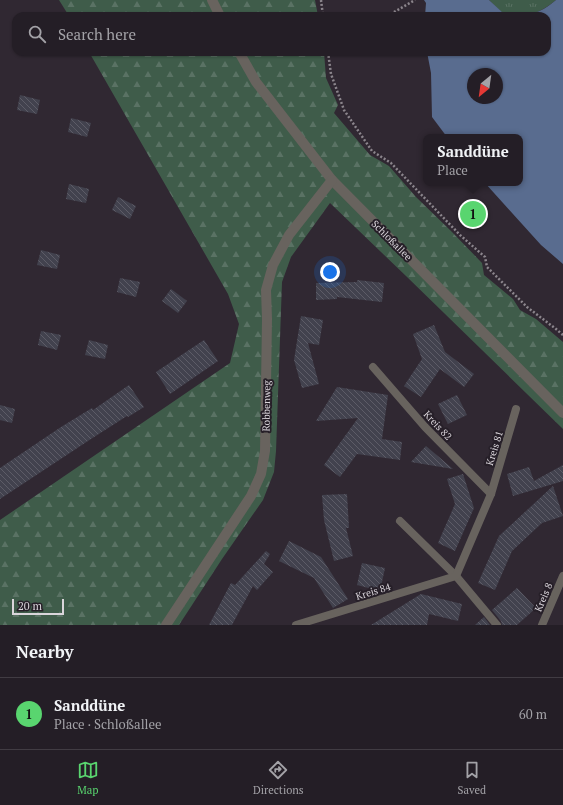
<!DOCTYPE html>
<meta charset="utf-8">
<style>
:root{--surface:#241e26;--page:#302b32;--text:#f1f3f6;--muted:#a3a2a7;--line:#413c43;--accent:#59d56f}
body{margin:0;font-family:"PT Serif",serif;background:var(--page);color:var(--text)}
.compass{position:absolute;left:467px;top:68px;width:36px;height:36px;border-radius:50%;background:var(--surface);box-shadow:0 1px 3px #0004;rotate:209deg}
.scale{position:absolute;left:12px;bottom:10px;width:52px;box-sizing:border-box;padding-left:4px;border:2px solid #dad5db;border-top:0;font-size:11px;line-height:14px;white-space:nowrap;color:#dad5db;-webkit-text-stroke:3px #261f28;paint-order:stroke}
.you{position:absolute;left:330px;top:272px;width:14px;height:14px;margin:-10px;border:3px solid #fff;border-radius:50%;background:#1a73e8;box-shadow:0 0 0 6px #1a73e833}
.badge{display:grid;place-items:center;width:26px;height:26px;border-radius:50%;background:var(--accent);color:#111;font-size:13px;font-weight:700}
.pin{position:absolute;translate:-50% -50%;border:2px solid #fff;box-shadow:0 1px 4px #0006}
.popup{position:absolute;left:423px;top:134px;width:100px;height:52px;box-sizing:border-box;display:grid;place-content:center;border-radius:8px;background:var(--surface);filter:drop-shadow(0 1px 3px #0005);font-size:13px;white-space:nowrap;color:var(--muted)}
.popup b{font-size:15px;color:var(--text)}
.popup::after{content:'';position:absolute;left:50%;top:100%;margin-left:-8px;border:8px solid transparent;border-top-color:var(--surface)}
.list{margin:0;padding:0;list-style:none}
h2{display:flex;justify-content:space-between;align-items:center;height:52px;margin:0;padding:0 16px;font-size:17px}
h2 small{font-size:13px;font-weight:400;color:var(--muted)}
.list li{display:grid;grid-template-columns:26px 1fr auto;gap:12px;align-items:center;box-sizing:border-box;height:72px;padding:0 16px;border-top:1px solid var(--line)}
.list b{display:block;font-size:15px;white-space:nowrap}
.list p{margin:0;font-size:13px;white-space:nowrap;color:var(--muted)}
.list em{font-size:13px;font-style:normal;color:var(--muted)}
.icon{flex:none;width:22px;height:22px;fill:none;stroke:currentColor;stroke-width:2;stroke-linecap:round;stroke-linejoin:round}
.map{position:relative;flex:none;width:563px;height:625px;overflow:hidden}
.search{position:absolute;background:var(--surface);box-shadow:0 1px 3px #0004;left:12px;right:12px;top:12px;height:44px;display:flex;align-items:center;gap:10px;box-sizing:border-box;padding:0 14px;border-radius:12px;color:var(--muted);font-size:15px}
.sheet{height:124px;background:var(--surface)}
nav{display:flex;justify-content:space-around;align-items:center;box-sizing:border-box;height:56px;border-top:1px solid var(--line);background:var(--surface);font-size:11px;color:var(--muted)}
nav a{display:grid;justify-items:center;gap:2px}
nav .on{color:var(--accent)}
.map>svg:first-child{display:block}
.grass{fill:url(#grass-tufts)}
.forest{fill:url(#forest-firs)}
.water{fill:#596c8f;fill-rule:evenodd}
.building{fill:url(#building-back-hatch)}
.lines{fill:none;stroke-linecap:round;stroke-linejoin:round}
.path{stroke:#8b858c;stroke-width:2.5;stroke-dasharray:2 2;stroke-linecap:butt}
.service{stroke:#68635e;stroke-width:8}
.minor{stroke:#68635e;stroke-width:10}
.labels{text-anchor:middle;stroke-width:4;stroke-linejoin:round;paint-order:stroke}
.street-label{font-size:10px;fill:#dad5db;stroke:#261f28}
</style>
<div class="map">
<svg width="563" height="625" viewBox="0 0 563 625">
<defs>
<pattern id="grass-tufts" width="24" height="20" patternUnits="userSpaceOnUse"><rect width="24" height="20" fill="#3f5c4a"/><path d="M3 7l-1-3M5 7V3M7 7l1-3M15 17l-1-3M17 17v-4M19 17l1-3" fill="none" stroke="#5a7264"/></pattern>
<pattern id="forest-firs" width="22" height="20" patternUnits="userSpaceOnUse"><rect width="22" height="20" fill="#3f5c4a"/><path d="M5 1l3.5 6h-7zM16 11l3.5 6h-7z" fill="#5a7264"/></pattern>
<pattern id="building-back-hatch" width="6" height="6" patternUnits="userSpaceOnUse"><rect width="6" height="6" fill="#42424e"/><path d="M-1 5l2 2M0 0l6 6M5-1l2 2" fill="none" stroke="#5d5c67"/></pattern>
</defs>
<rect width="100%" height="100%" fill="#302832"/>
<path class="grass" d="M489 0H556C543 11 527 19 510 15 507 14 505 14 503 13 498 10 493 4 489 0Z"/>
<g class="forest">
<polygon points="59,0 315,0 318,16 69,16"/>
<polygon points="89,52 324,52 326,78 338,105 334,113 370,155 389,166 416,197 452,232 482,263 484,275 513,299 520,310 536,319 563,342 563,429 406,276 330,203 291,257 282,282 276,451 274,472 263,500 222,559 179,625 0,625 0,520 230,363 239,324 228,294"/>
</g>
<g class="water">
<polygon points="424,0 489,0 503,13 515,16 425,16 426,3"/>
<path d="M556 0H563V264L541 245 485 183H520V137H447L432 117 431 73 427 52H547V16H520C536 14 544 10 556 0ZM473 74H497V98H473Z"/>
</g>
<g class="building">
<polygon points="20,95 40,100 37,114 17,110"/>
<polygon points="71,118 91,123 87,137 68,132"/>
<polygon points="69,184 89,189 86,203 66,199"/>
<polygon points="118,197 136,206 130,219 112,210"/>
<polygon points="41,250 60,255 57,269 37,265"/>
<polygon points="120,278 140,282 136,297 117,292"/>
<polygon points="357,280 384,283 382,302 337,297 337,299 316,300 316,283 357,282"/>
<polygon points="171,289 187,301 178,313 162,301"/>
<polygon points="301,316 323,320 319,345 308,343 319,384 302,388 294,360"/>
<polygon points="434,325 445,352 474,374 464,387 440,369 421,397 404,386 422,359 413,334"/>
<polygon points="41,331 61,335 57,350 38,345"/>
<polygon points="89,340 108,345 105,359 85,355"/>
<polygon points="204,340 218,361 170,394 156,372"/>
<polygon points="129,385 144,407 128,417 127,416 91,439 0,499 0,468 61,427 92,408 93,410"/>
<polygon points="337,387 388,395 382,439 402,442 400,460 357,454 340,477 324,465 358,418 316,421"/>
<polygon points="457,395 467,415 448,424 438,404"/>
<polygon points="0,405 15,409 12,423 0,420"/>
<polygon points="426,446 453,469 411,462"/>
<polygon points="563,465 563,481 513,496 507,474 529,467 534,481"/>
<polygon points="463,474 474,508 455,551 438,543 455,504 447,479"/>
<polygon points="553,486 563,516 542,523 512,551 495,590 478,583 499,536"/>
<polygon points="347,494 349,528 346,528 353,556 334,561 324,520 322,495"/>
<polygon points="289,541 321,557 348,599 333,608 314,578 279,561"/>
<polygon points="266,551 270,554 264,564 273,572 257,590 253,586 232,625 209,625 231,583 235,585"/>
<polygon points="362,563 385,568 380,591 357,585"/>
<polygon points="517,588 536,608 517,625 502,625 501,621 492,610"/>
<polygon points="421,594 462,604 458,621 429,614 427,625 371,625"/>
<polygon points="484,617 490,625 475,625"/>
</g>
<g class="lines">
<g class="path">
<polyline points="321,0 323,16"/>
<polyline points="387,16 415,0"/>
<polyline points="328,52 331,74 344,110 372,151 391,163 460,235 485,257 487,267 527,307 556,329 563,335"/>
</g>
<g class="service">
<polyline points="373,367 425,427 491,494"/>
<polyline points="400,521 456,576 497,625"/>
<polyline points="296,625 456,576 491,494 516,409"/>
<polyline points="542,625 563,576"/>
</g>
<g class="minor">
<polyline points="212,0 220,16"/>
<polyline points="239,52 256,82 332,180 563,413"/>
<polyline points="166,625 251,496 261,474 265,451 267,319 266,290 273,265 289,235 332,180"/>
</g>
</g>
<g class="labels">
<g class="street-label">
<text transform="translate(392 240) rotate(45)" y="4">Schloßallee</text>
<text transform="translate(266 406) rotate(-89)" y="4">Robbenweg</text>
<text transform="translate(438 425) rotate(47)" y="4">Kreis 82</text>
<text transform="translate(494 448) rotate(-73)" y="4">Kreis 81</text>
<text transform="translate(373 591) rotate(-17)" y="4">Kreis 84</text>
<text transform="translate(543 597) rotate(-67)" y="4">Kreis 8</text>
</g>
</g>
</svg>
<svg class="compass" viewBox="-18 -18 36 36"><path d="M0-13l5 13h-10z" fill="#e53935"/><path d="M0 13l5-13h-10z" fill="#a3a2a7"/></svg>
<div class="scale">20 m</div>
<div class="you"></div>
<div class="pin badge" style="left:473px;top:214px">1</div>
<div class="popup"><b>Sanddüne</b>Place</div>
<div class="search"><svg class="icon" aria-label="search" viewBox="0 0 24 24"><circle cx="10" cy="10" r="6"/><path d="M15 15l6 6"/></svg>Search here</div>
</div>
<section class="sheet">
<h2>Nearby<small></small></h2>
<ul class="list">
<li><span class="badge">1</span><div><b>Sanddüne</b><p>Place · Schloßallee</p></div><em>60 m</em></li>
</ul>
</section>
<nav>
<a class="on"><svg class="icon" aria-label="map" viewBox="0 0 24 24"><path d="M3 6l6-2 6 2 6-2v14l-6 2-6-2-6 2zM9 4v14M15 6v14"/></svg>Map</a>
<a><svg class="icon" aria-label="directions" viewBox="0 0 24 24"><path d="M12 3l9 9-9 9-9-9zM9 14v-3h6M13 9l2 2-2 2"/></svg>Directions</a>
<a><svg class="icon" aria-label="saved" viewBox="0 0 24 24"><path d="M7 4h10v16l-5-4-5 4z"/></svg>Saved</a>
</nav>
